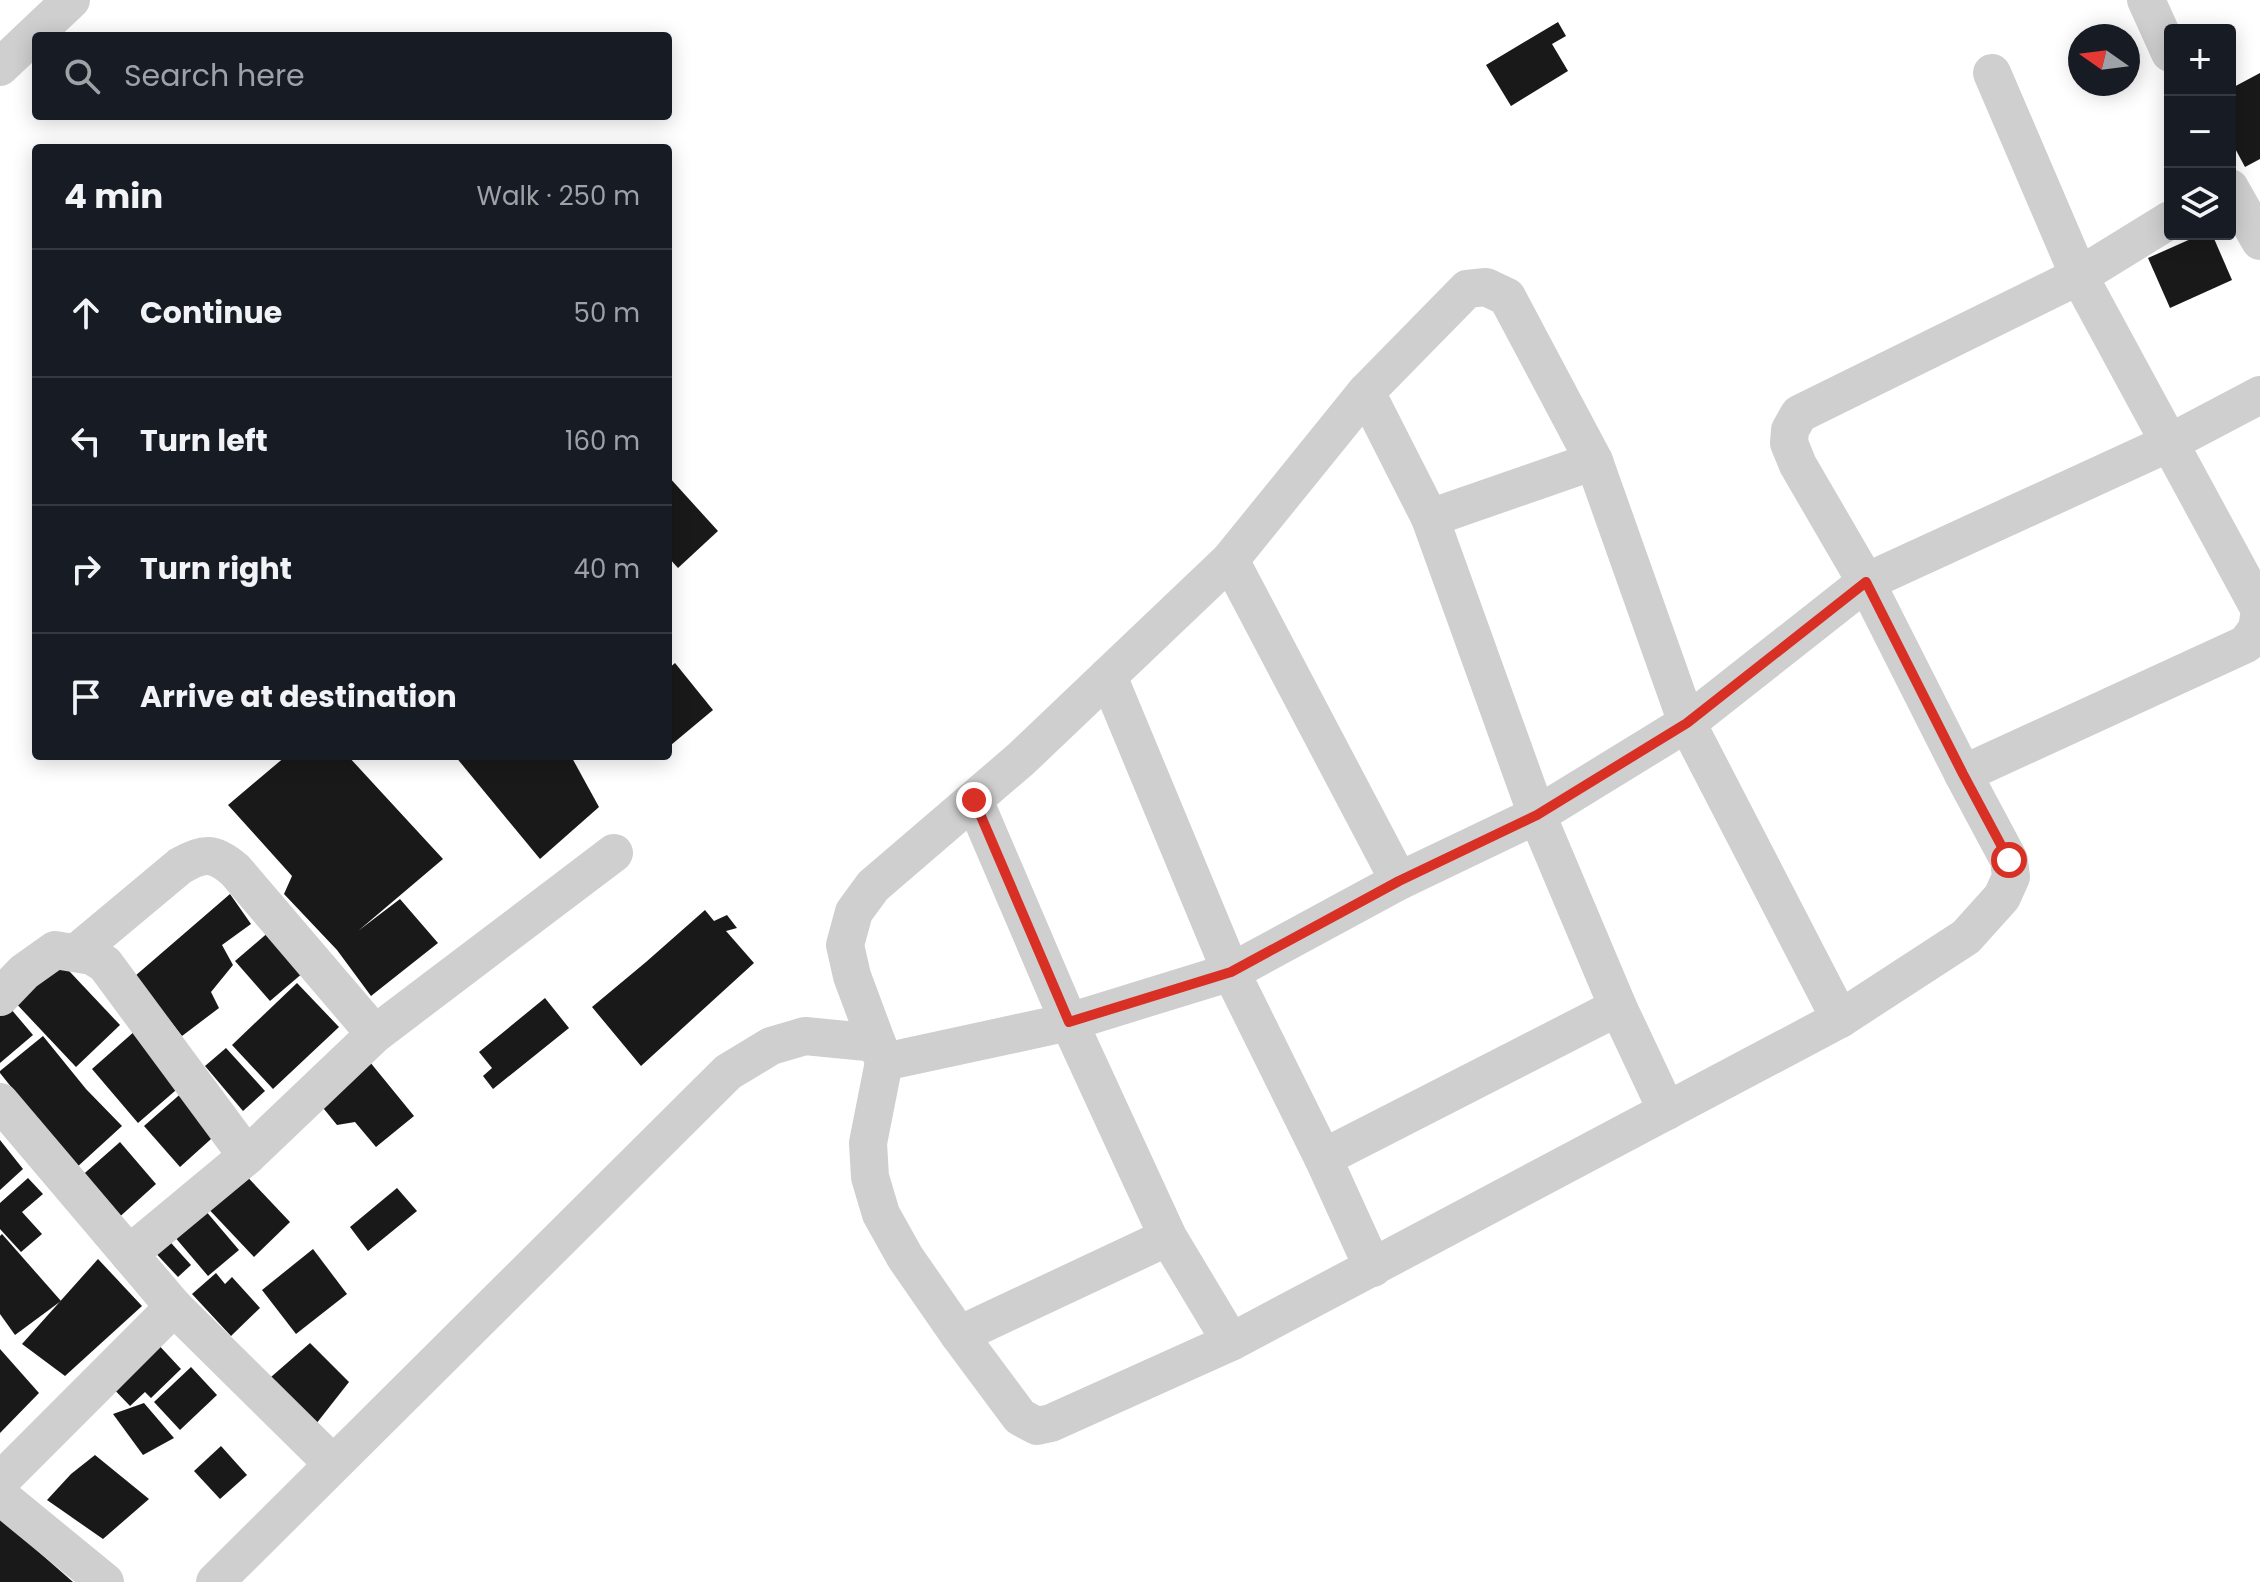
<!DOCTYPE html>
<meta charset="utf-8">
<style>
:root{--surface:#171b24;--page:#242831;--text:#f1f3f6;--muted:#9ea1a6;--line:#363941}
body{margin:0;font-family:Poppins,sans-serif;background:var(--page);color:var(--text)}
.controls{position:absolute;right:24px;top:24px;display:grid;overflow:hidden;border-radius:8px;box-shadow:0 4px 20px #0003}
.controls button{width:72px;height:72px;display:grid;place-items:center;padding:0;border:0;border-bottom:2px solid var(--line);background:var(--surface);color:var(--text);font:40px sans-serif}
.compass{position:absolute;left:2068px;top:24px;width:72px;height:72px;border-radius:50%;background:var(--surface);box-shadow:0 4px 20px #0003;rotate:284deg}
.stop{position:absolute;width:24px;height:24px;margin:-18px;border:6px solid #d93025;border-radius:50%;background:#fff}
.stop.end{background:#d93025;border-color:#fff;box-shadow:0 2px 8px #0008}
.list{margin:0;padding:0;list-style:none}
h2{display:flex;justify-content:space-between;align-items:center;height:104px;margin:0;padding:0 32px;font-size:34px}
h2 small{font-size:26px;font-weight:400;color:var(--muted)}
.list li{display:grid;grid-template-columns:52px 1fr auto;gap:24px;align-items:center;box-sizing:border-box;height:128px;padding:0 32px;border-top:2px solid var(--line)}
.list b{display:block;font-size:30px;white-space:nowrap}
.list em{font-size:26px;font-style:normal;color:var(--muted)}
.icon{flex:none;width:44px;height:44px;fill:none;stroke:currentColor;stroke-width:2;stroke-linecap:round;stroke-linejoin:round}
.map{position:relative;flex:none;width:2260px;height:1582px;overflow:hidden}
.search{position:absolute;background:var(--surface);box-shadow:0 4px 20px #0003;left:32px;top:32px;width:640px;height:88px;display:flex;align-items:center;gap:20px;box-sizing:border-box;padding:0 28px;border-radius:8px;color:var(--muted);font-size:30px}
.panel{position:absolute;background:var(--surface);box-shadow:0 4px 20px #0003;left:32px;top:144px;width:640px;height:616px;border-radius:8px}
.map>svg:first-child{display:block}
.building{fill:#191919}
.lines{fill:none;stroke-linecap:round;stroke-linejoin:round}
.minor{stroke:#cfcfcf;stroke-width:38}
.route{stroke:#d93025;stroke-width:10}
</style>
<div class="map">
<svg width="2260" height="1582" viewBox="0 0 2260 1582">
<rect width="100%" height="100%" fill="#fff"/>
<g class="building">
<polygon points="1558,22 1566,36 1552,44 1568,71 1511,106 1486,65"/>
<polygon points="2260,73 2260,159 2245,167 2230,139 2230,89"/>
<polygon points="2202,234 2212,234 2232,280 2170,308 2148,258"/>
<polygon points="668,476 718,531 678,568 668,557"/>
<polygon points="675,663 713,710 671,745 668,741 668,669"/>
<polygon points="286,756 348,756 443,859 358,931 400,899 438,943 371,996 337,950 284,894 292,876 228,805"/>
<polygon points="455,756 571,756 599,807 540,859"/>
<polygon points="230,894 251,924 222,945 233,965 211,992 219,1008 182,1036 135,976"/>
<polygon points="705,910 714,921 727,915 737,928 726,931 754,963 641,1066 592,1007 646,962"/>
<polygon points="270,931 304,972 270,1001 235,961"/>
<polygon points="54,955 120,1025 76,1067 10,997"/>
<polygon points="297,983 339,1027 273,1089 232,1045"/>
<polygon points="545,998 569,1028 493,1089 483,1076 492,1068 479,1052"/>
<polygon points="5,1002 33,1035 0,1063 0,1006"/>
<polygon points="136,1030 183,1084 138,1123 92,1069"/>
<polygon points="43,1036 86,1089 122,1126 76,1168 0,1073 0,1071"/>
<polygon points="226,1048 265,1091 243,1111 205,1066"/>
<polygon points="365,1056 414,1116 376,1147 355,1122 337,1125 315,1098"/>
<polygon points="185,1090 221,1130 180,1167 144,1126"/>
<polygon points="0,1140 23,1169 0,1190"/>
<polygon points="120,1142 156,1184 115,1221 78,1179"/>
<polygon points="238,1167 290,1222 254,1257 202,1202"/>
<polygon points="28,1178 43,1194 22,1212 42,1234 21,1252 0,1229 0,1203"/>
<polygon points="397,1188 417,1211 368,1251 350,1227"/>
<polygon points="199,1203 239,1250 208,1276 168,1229"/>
<polygon points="2,1234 61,1301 15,1335 0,1314 0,1236"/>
<polygon points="163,1234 191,1265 178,1277 149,1246"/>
<polygon points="313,1249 347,1294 296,1334 262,1290"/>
<polygon points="98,1259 142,1306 65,1376 22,1344"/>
<polygon points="216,1273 225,1284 232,1277 260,1308 231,1336 192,1294"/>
<polygon points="154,1340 181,1369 151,1398 145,1392 130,1406 108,1383"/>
<polygon points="310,1343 349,1382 316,1424 271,1377"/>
<polygon points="0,1349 39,1393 0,1433"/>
<polygon points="191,1367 217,1395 180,1430 154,1402"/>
<polygon points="144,1403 174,1438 143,1455 113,1414"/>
<polygon points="221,1446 247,1475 220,1499 194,1471"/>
<polygon points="95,1455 149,1499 103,1539 47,1500 71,1474"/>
<polygon points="0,1518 73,1582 0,1582"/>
</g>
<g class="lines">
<g class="minor">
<polyline points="2146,0 2170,53"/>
<polyline points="0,67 71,0"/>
<polyline points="2230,188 2260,241"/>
<polyline points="1430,518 1594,461"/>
<polyline points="1230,560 1366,392 1467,289 1486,287 1507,297 1594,461 1687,723 1840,1019"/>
<polyline points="1108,676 1231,972 1323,1158 1373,1268"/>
<polyline points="1963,774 2246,644 2257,629 2260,610 2079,276 1992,73"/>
<polyline points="974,800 1069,1022 1168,1237 1231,1342"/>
<polyline points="1399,881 1230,560 1021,759 873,886 854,912 845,945 852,976 884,1062 868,1143 870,1177 881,1214 905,1257 959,1335 1020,1417 1037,1426 1051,1423 1231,1342 1840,1019 1966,937 2002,897 2011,877 2009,860 1963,774 1866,582 1798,465 1789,443 1790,430 1799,414 2079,276 2170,220"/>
<path d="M77 952 180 866C204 852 214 852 235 870L375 1034"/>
<polyline points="0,997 24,972 55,950 92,956 105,964 247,1156"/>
<polyline points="1618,1007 1667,1111"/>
<polyline points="884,1062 1069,1022 1231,972 1399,881 1537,815 1687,723 1866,582 2169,443 2260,395"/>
<polyline points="0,1102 174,1307 333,1464"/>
<polyline points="1323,1158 1618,1007 1537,815 1430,518 1366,392"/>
<polyline points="129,1254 247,1156 375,1034 614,853"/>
<polyline points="959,1335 1168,1237"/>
<polyline points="0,1481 174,1307"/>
<polyline points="0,1496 105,1582"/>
<polyline points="215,1582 728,1072 771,1046 805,1036 877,1043"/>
</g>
</g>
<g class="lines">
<polyline class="route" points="974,800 1069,1022 1231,972 1399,881 1537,815 1687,723 1866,582 1963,774 2009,860"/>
</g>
</svg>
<div class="controls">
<button>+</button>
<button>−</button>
<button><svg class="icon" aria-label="layers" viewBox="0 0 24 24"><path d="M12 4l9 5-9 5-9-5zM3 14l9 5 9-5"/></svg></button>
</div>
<svg class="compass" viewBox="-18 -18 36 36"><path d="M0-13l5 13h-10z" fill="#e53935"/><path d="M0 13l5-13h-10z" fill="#9ea1a6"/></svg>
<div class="stop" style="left:2009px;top:860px"></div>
<div class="stop end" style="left:974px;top:800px"></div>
<div class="search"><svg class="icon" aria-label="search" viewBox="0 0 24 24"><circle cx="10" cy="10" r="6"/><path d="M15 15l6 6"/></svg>Search here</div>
<section class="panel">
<h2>4 min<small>Walk · 250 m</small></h2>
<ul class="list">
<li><svg class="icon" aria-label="ahead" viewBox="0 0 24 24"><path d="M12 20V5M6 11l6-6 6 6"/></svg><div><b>Continue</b></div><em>50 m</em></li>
<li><svg class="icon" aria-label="left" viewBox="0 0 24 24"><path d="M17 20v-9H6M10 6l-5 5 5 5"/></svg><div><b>Turn left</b></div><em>160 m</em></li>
<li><svg class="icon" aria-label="right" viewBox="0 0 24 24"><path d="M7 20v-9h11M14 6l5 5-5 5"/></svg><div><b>Turn right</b></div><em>40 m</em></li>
<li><svg class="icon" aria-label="arrive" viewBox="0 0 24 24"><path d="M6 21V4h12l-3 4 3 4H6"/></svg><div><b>Arrive at destination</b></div></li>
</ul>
</section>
</div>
